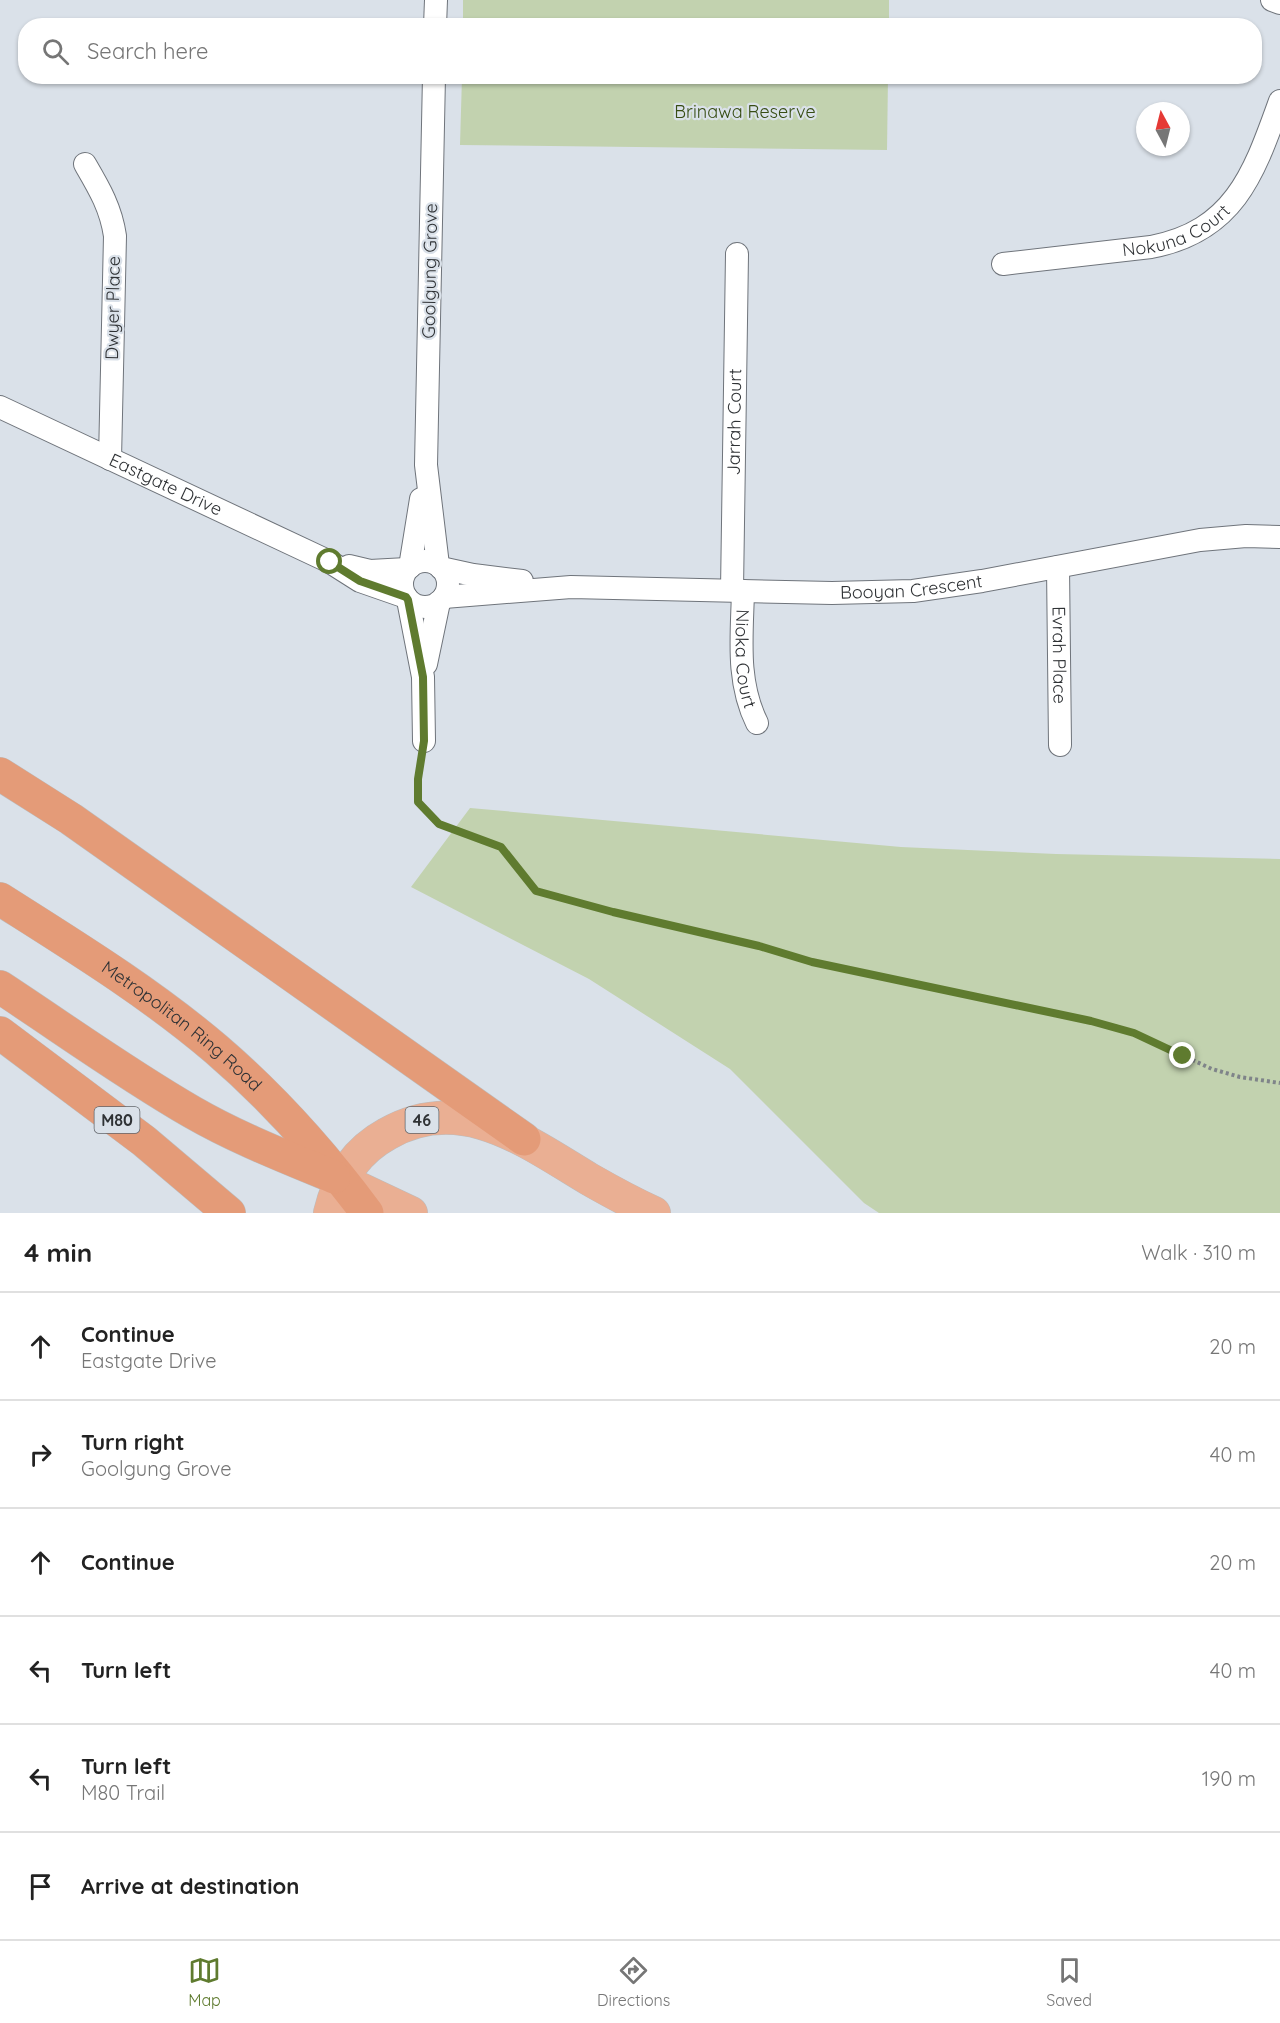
<!DOCTYPE html>
<meta charset="utf-8">
<style>
:root{--surface:#fff;--page:#f2f2f2;--text:#222;--muted:#767676;--line:#e0e0e0;--accent:#5f7b2f}
body{margin:0;font-family:Quicksand,sans-serif;background:var(--page);color:var(--text)}
.compass{position:absolute;left:1136px;top:102px;width:54px;height:54px;border-radius:50%;background:var(--surface);box-shadow:0 2px 4px #0004;rotate:353deg}
.stop{position:absolute;width:18px;height:18px;margin:-14px;border:4px solid #5f7b2f;border-radius:50%;background:#fff}
.stop.end{background:#5f7b2f;border-color:#fff;box-shadow:0 2px 6px #0008}
.list{margin:0;padding:0;list-style:none}
h2{display:flex;justify-content:space-between;align-items:center;height:78px;margin:0;padding:0 24px;font-size:26px}
h2 small{font-size:20px;font-weight:400;color:var(--muted)}
.list li{display:grid;grid-template-columns:39px 1fr auto;gap:18px;align-items:center;box-sizing:border-box;height:108px;padding:0 24px;border-top:2px solid var(--line)}
.list b{display:block;font-size:22px;white-space:nowrap}
.list p{margin:0;font-size:20px;white-space:nowrap;color:var(--muted)}
.list em{font-size:20px;font-style:normal;color:var(--muted)}
.icon{flex:none;width:33px;height:33px;fill:none;stroke:currentColor;stroke-width:2;stroke-linecap:round;stroke-linejoin:round}
.map{position:relative;flex:none;width:1280px;height:1213px;overflow:hidden}
.search{position:absolute;background:var(--surface);box-shadow:0 2px 4px #0004;left:18px;right:18px;top:18px;height:66px;display:flex;align-items:center;gap:15px;box-sizing:border-box;padding:0 21px;border-radius:24px;color:var(--muted);font-size:22px}
.sheet{height:726px;background:var(--surface)}
nav{display:flex;justify-content:space-around;align-items:center;box-sizing:border-box;height:84px;border-top:2px solid var(--line);background:var(--surface);font-size:16px;color:var(--muted)}
nav a{display:grid;justify-items:center;gap:3px}
nav .on{color:var(--accent)}
.map>svg:first-child{display:block}
.green{fill:#c2d2af}
.lines{fill:none;stroke-linecap:round;stroke-linejoin:round}
.minor-casing{stroke:#6f747b;stroke-width:24}
.trunk-casing{stroke:#bcbdbe;stroke-width:34}
.motorway-casing{stroke:#bcbdbe;stroke-width:34}
.path{stroke:#7f8489;stroke-width:4;stroke-dasharray:3 3;stroke-linecap:butt}
.minor{stroke:#fff;stroke-width:22}
.trunk{stroke:#eaaf93;stroke-width:33}
.motorway{stroke:#e49b78;stroke-width:33}
.route{stroke:#5f7b2f;stroke-width:8}
.labels{text-anchor:middle;stroke-width:4.5;stroke-linejoin:round;paint-order:stroke}
.shield{fill:#dae1e9;stroke:#62666b;stroke-width:1.5}
.shield-label{font-size:16px;font-weight:bold;fill:#2f3235}
.park-label{font-size:18px;fill:#374d13;stroke:#dae1e9}
.street-label{font-size:18px;fill:#2f3235;stroke:#dae1e9}
</style>
<div class="map">
<svg width="1280" height="1213" viewBox="0 0 1280 1213">
<rect width="100%" height="100%" fill="#dae1e9"/>
<g class="green">
<rect x="463" y="0" width="426" height="25"/>
<polygon points="462,77 888,77 887,150 460,145"/>
<polygon points="470,808 901,847 1056,854 1280,859 1280,1213 879,1213 864,1203 730,1069 589,979 411,887"/>
</g>
<g class="lines">
<g class="minor-casing">
<g id="minor">
<polyline points="1272,0 1280,3"/>
<polyline points="435,26 436,0"/>
<polyline points="434,76 426,465 438,565"/>
<path d="M85 164C99 188 111 208 115 236L110 459"/>
<path id="s1" d="M1003 264 1151 247C1235 231 1254 173 1280 101"/>
<path id="s2" d="M0 407 330 562 360 581 406 597"/>
<circle cx="425" cy="584" r="23"/>
<polyline points="349,566 370,571 407,569"/>
<polyline points="410,567 421,499"/>
<path id="s3" d="M1058 567 1060 745"/>
<polyline points="441,568 473,575 522,581"/>
<path id="s4" d="M732 590 737 254"/>
<path id="s5" d="M743 591C742 635 736 681 757 723"/>
<path id="s6" d="M444 597 571 587 832 593 913 591 982 581 1200 540 1246 536 1280 537"/>
<polyline points="408,600 423,677 424,741"/>
<polyline points="426,664 439,602"/>
</g>
</g>
<g class="trunk-casing">
<g id="trunk">
<polyline points="341,1180 411,1213"/>
<path d="M330 1213C338 1179 356 1151 387 1134 461 1091 527 1142 589 1179 610 1191 632 1203 654 1213"/>
</g>
</g>
<g class="motorway-casing">
<g id="motorway">
<polyline points="0,774 71,819 524,1139"/>
<path id="s7" d="M0 899C74 946 149 992 216 1049 272 1097 323 1154 367 1213"/>
<path d="M0 987C64 1029 126 1074 192 1112 237 1138 286 1157 334 1177"/>
<polyline points="0,1033 144,1141 229,1213"/>
</g>
</g>
<polyline class="path" points="420,764 418,779 418,802 439,824 501,847 536,891 613,912 758,946 812,962 1091,1021 1134,1033 1212,1069 1240,1077 1280,1083"/>
<use href="#minor" class="minor"/>
<use href="#trunk" class="trunk"/>
<use href="#motorway" class="motorway"/>
</g>
<g class="lines">
<polyline class="route" points="330,562 360,581 406,597 408,600 423,677 424,741 418,779 418,802 439,824 501,847 536,891 613,912 759,946 812,962 1091,1021 1134,1033 1183,1056"/>
</g>
<g class="labels">
<g class="shield">
<rect x="94.5" y="1107" width="45" height="26" rx="4.5"/>
<rect x="405.5" y="1107" width="33" height="26" rx="4.5"/>
</g>
<g class="shield-label">
<text x="117" y="1126">M80</text>
<text x="422" y="1126">46</text>
</g>
<g class="park-label">
<text x="745" y="118">Brinawa Reserve</text>
</g>
<g class="street-label">
<text dy="6" stroke="none"><textPath href="#s1" startOffset="178">Nokuna Court</textPath></text>
<text transform="translate(430 271) rotate(-89)" y="6">Goolgung Grove</text>
<text transform="translate(113 308) rotate(-89)" y="6">Dwyer Place</text>
<text dy="6" stroke="none"><textPath href="#s4" startOffset="168">Jarrah Court</textPath></text>
<text dy="6" stroke="none"><textPath href="#s2" startOffset="183">Eastgate Drive</textPath></text>
<text dy="6" stroke="none"><textPath href="#s6" startOffset="468">Booyan Crescent</textPath></text>
<text dy="6" stroke="none"><textPath href="#s3" startOffset="88">Evrah Place</textPath></text>
<text dy="6" stroke="none"><textPath href="#s5" startOffset="68">Nioka Court</textPath></text>
<text dy="6" stroke="none"><textPath href="#s7" startOffset="222">Metropolitan Ring Road</textPath></text>
</g>
</g>
</svg>
<svg class="compass" viewBox="-18 -18 36 36"><path d="M0-13l5 13h-10z" fill="#e53935"/><path d="M0 13l5-13h-10z" fill="#767676"/></svg>
<div class="stop" style="left:330px;top:562px"></div>
<div class="stop end" style="left:1183px;top:1056px"></div>
<div class="search"><svg class="icon" aria-label="search" viewBox="0 0 24 24"><circle cx="10" cy="10" r="6"/><path d="M15 15l6 6"/></svg>Search here</div>
</div>
<section class="sheet">
<h2>4 min<small>Walk · 310 m</small></h2>
<ul class="list">
<li><svg class="icon" aria-label="ahead" viewBox="0 0 24 24"><path d="M12 20V5M6 11l6-6 6 6"/></svg><div><b>Continue</b><p>Eastgate Drive</p></div><em>20 m</em></li>
<li><svg class="icon" aria-label="right" viewBox="0 0 24 24"><path d="M7 20v-9h11M14 6l5 5-5 5"/></svg><div><b>Turn right</b><p>Goolgung Grove</p></div><em>40 m</em></li>
<li><svg class="icon" aria-label="ahead" viewBox="0 0 24 24"><path d="M12 20V5M6 11l6-6 6 6"/></svg><div><b>Continue</b></div><em>20 m</em></li>
<li><svg class="icon" aria-label="left" viewBox="0 0 24 24"><path d="M17 20v-9H6M10 6l-5 5 5 5"/></svg><div><b>Turn left</b></div><em>40 m</em></li>
<li><svg class="icon" aria-label="left" viewBox="0 0 24 24"><path d="M17 20v-9H6M10 6l-5 5 5 5"/></svg><div><b>Turn left</b><p>M80 Trail</p></div><em>190 m</em></li>
<li><svg class="icon" aria-label="arrive" viewBox="0 0 24 24"><path d="M6 21V4h12l-3 4 3 4H6"/></svg><div><b>Arrive at destination</b></div></li>
</ul>
</section>
<nav>
<a class="on"><svg class="icon" aria-label="map" viewBox="0 0 24 24"><path d="M3 6l6-2 6 2 6-2v14l-6 2-6-2-6 2zM9 4v14M15 6v14"/></svg>Map</a>
<a><svg class="icon" aria-label="directions" viewBox="0 0 24 24"><path d="M12 3l9 9-9 9-9-9zM9 14v-3h6M13 9l2 2-2 2"/></svg>Directions</a>
<a><svg class="icon" aria-label="saved" viewBox="0 0 24 24"><path d="M7 4h10v16l-5-4-5 4z"/></svg>Saved</a>
</nav>
